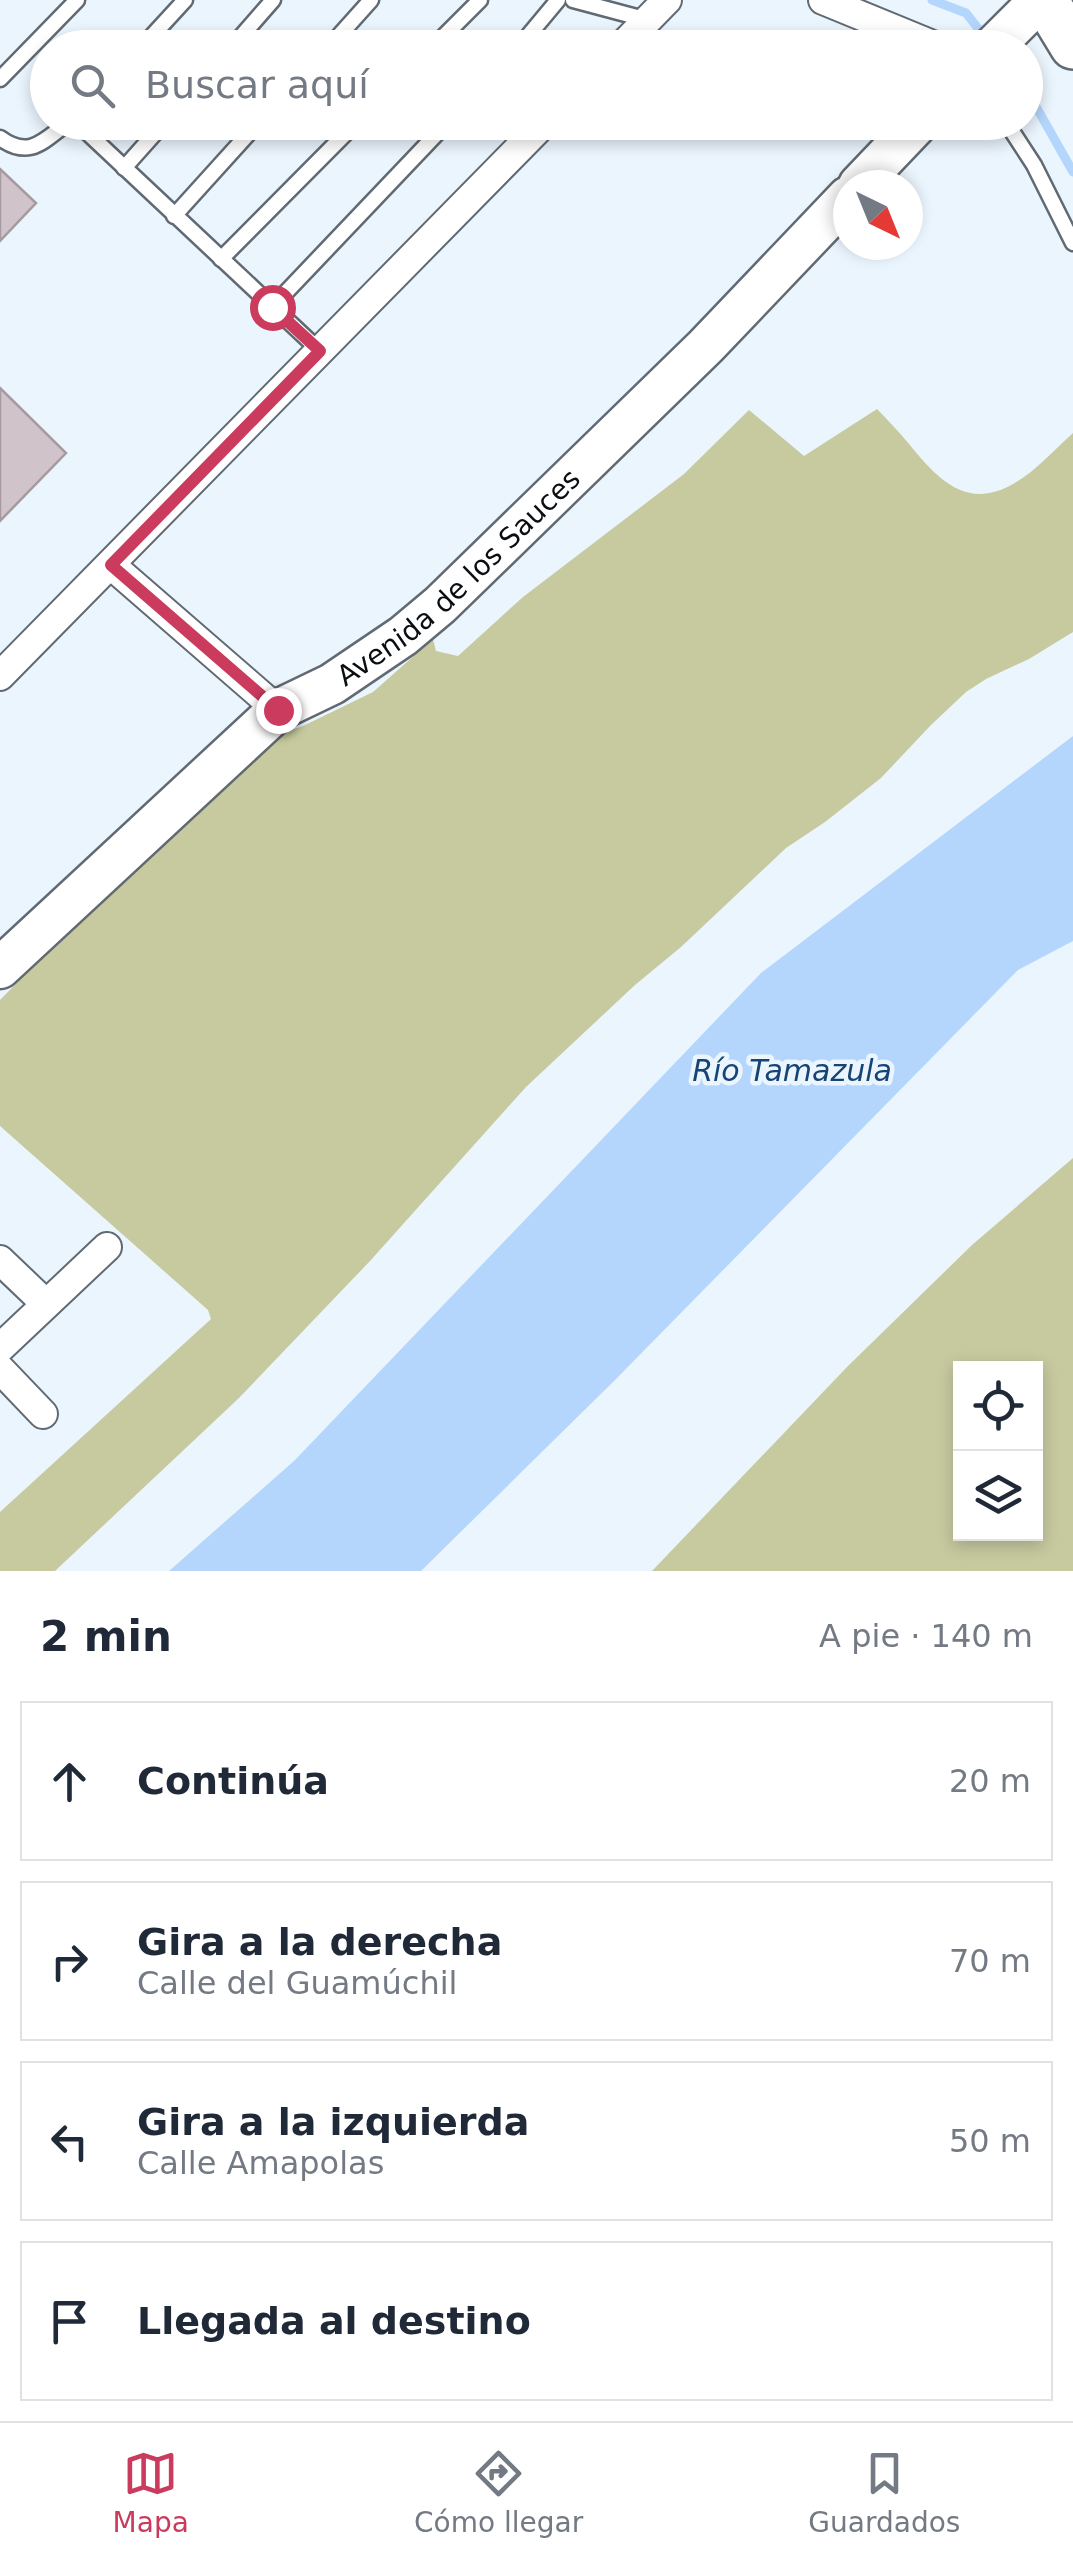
<!DOCTYPE html>
<html lang="es">
<meta charset="utf-8">
<style>
:root{--surface:#fff;--page:#f2f2f3;--text:#1f2937;--muted:#747a83;--line:#e0e1e3;--accent:#ca3b5e}
body{margin:0;font-family:"DejaVu Sans",sans-serif;background:var(--page);color:var(--text)}
.controls{position:absolute;right:30px;bottom:30px;display:grid;overflow:hidden;border-radius:0px;box-shadow:0 5px 15px #0003}
.controls button{width:90px;height:90px;display:grid;place-items:center;padding:0;border:0;border-bottom:2px solid var(--line);background:var(--surface);color:var(--text);font:50px sans-serif}
.compass{position:absolute;left:833px;top:170px;width:90px;height:90px;border-radius:50%;background:var(--surface);box-shadow:0 5px 15px #0003;rotate:137deg}
.stop{position:absolute;width:30px;height:30px;margin:-22px;border:8px solid #ca3b5e;border-radius:50%;background:#fff}
.stop.end{background:#ca3b5e;border-color:#fff;box-shadow:0 2px 10px #0008}
.list{margin:0;padding:0;list-style:none}
h2{display:flex;justify-content:space-between;align-items:center;height:130px;margin:0;padding:0 40px;font-size:42px}
h2 small{font-size:32px;font-weight:400;color:var(--muted)}
.list li{display:grid;grid-template-columns:65px 1fr auto;gap:30px;align-items:center;box-sizing:border-box;height:160px;margin:0 20px 20px;padding:0 20px;border:2px solid var(--line);border-radius:0px}
.list b{display:block;font-size:38px;white-space:nowrap}
.list p{margin:0;font-size:32px;white-space:nowrap;color:var(--muted)}
.list em{font-size:32px;font-style:normal;color:var(--muted)}
.icon{flex:none;width:55px;height:55px;fill:none;stroke:currentColor;stroke-width:2;stroke-linecap:round;stroke-linejoin:round}
.map{position:relative;flex:none;width:1073px;height:1571px;overflow:hidden}
.search{position:absolute;background:var(--surface);box-shadow:0 5px 15px #0003;left:30px;right:30px;top:30px;height:110px;display:flex;align-items:center;gap:25px;box-sizing:border-box;padding:0 35px;border-radius:55px;color:var(--muted);font-size:38px}
.sheet{height:850px;background:var(--surface)}
nav{display:flex;justify-content:space-around;align-items:center;box-sizing:border-box;height:140px;border-top:2px solid var(--line);background:var(--surface);font-size:28px;color:var(--muted)}
nav a{display:grid;justify-items:center;gap:5px}
nav .on{color:var(--accent)}
.map>svg:first-child{display:block}
.green{fill:#c7ca9f;fill-rule:evenodd}
.water{fill:#b4d6fd}
.lines{fill:none;stroke-linecap:round;stroke-linejoin:round}
.stream{stroke:#b4d6fd;stroke-width:9}
.building{fill:#d0c4ca;stroke:#a69aa0;stroke-width:2.5}
.lane-casing{stroke:#616a72;stroke-width:19}
.street-casing{stroke:#616a72;stroke-width:32}
.secondary-casing{stroke:#616a72;stroke-width:45}
.primary-casing{stroke:#616a72;stroke-width:50}
.lane{stroke:#fff;stroke-width:14}
.street{stroke:#fff;stroke-width:28}
.secondary{stroke:#fff;stroke-width:40}
.primary{stroke:#fff;stroke-width:45}
.route{stroke:#ca3b5e;stroke-width:12}
.labels{text-anchor:middle;stroke-width:9;stroke-linejoin:round;paint-order:stroke}
.street-label{font-size:28px;fill:#0b0e11;stroke:#ebf5fe}
.water-label{font-size:30px;font-style:italic;fill:#164474;stroke:#ebf5fe}
</style>
<div class="map">
<svg width="1073" height="1571" viewBox="0 0 1073 1571">
<rect width="100%" height="100%" fill="#ebf5fe"/>
<g class="green">
<path d="M877 409C888 420 899 432 909 444 937 478 966 511 1013 484 1035 472 1054 450 1073 433V632L1029 659 986 679 966 692 931 725 881 778 825 822 786 848 681 947 635 985 526 1087 370 1261 239 1398 55 1571H0V1512L211 1319 208 1310 0 1126V1000L224 772 260 741 303 726 373 692 433 639 436 651 458 656 523 597 684 474 749 410 804 456Z"/>
<path d="M1073 1158V1571H652L847 1367 972 1245ZM960 1369H1036V1534H960Z"/>
</g>
<polygon class="water" points="1073,736 1073,941 1018,970 614,1381 421,1571 169,1571 294,1461 761,973"/>
<g class="lines">
<g class="stream">
<polyline points="932,0 966,13 988,41"/>
<polyline points="1026,89 1073,172"/>
</g>
</g>
<g class="building">
<polygon points="0,169 36,203 0,241"/>
<polygon points="0,388 66,453 0,521"/>
</g>
<g class="lines">
<g class="lane-casing">
<g id="lane">
<polyline points="573,0 648,20"/>
<polyline points="141,48 185,0"/>
<polyline points="231,48 273,0"/>
<polyline points="328,48 371,0"/>
<polyline points="432,48 480,0"/>
<polyline points="518,48 558,0"/>
<polyline points="0,79 77,0"/>
<polyline points="76,122 320,351"/>
<polyline points="1006,122 1034,165 1073,243"/>
<path d="M0 138C30 160 44 140 69 122"/>
<polyline points="124,168 165,122"/>
<polyline points="174,216 259,122"/>
<polyline points="221,259 357,122"/>
<polyline points="272,307 448,122"/>
</g>
</g>
<g class="street-casing">
<g id="street">
<polyline points="823,0 940,48"/>
<polyline points="620,48 667,0"/>
<polyline points="111,565 278,710"/>
<polyline points="0,676 545,122"/>
<polyline points="0,1260 46,1304"/>
<polyline points="0,1348 107,1247"/>
<polyline points="0,1369 43,1414"/>
</g>
</g>
<g class="secondary-casing">
<g id="secondary">
<polyline points="992,48 1040,0"/>
<polyline points="859,185 919,122"/>
<path id="s1" d="M0 968 278 710 332 684 403 636 440 605 706 346 848 197"/>
</g>
</g>
<g class="primary-casing">
<polyline id="primary" points="1045,0 1073,46"/>
</g>
<use href="#lane" class="lane"/>
<use href="#street" class="street"/>
<use href="#secondary" class="secondary"/>
<use href="#primary" class="primary"/>
</g>
<g class="lines">
<polyline class="route" points="272,307 320,351 111,565 278,710"/>
</g>
<g class="labels">
<g class="street-label">
<text dy="10" stroke="none"><textPath href="#s1" startOffset="605">Avenida de los Sauces</textPath></text>
</g>
<g class="water-label">
<text x="792" y="1081">Río Tamazula</text>
</g>
</g>
</svg>
<div class="controls">
<button><svg class="icon" aria-label="locate" viewBox="0 0 24 24"><circle cx="12" cy="12" r="6"/><path d="M12 2v4M12 18v4M2 12h4M18 12h4"/></svg></button>
<button><svg class="icon" aria-label="layers" viewBox="0 0 24 24"><path d="M12 4l9 5-9 5-9-5zM3 14l9 5 9-5"/></svg></button>
</div>
<svg class="compass" viewBox="-18 -18 36 36"><path d="M0-13l5 13h-10z" fill="#e53935"/><path d="M0 13l5-13h-10z" fill="#747a83"/></svg>
<div class="stop" style="left:272px;top:307px"></div>
<div class="stop end" style="left:278px;top:710px"></div>
<div class="search"><svg class="icon" aria-label="search" viewBox="0 0 24 24"><circle cx="10" cy="10" r="6"/><path d="M15 15l6 6"/></svg>Buscar aquí</div>
</div>
<section class="sheet">
<h2>2 min<small>A pie · 140 m</small></h2>
<ul class="list">
<li><svg class="icon" aria-label="ahead" viewBox="0 0 24 24"><path d="M12 20V5M6 11l6-6 6 6"/></svg><div><b>Continúa</b></div><em>20 m</em></li>
<li><svg class="icon" aria-label="right" viewBox="0 0 24 24"><path d="M7 20v-9h11M14 6l5 5-5 5"/></svg><div><b>Gira a la derecha</b><p>Calle del Guamúchil</p></div><em>70 m</em></li>
<li><svg class="icon" aria-label="left" viewBox="0 0 24 24"><path d="M17 20v-9H6M10 6l-5 5 5 5"/></svg><div><b>Gira a la izquierda</b><p>Calle Amapolas</p></div><em>50 m</em></li>
<li><svg class="icon" aria-label="arrive" viewBox="0 0 24 24"><path d="M6 21V4h12l-3 4 3 4H6"/></svg><div><b>Llegada al destino</b></div></li>
</ul>
</section>
<nav>
<a class="on"><svg class="icon" aria-label="map" viewBox="0 0 24 24"><path d="M3 6l6-2 6 2 6-2v14l-6 2-6-2-6 2zM9 4v14M15 6v14"/></svg>Mapa</a>
<a><svg class="icon" aria-label="directions" viewBox="0 0 24 24"><path d="M12 3l9 9-9 9-9-9zM9 14v-3h6M13 9l2 2-2 2"/></svg>Cómo llegar</a>
<a><svg class="icon" aria-label="saved" viewBox="0 0 24 24"><path d="M7 4h10v16l-5-4-5 4z"/></svg>Guardados</a>
</nav>
